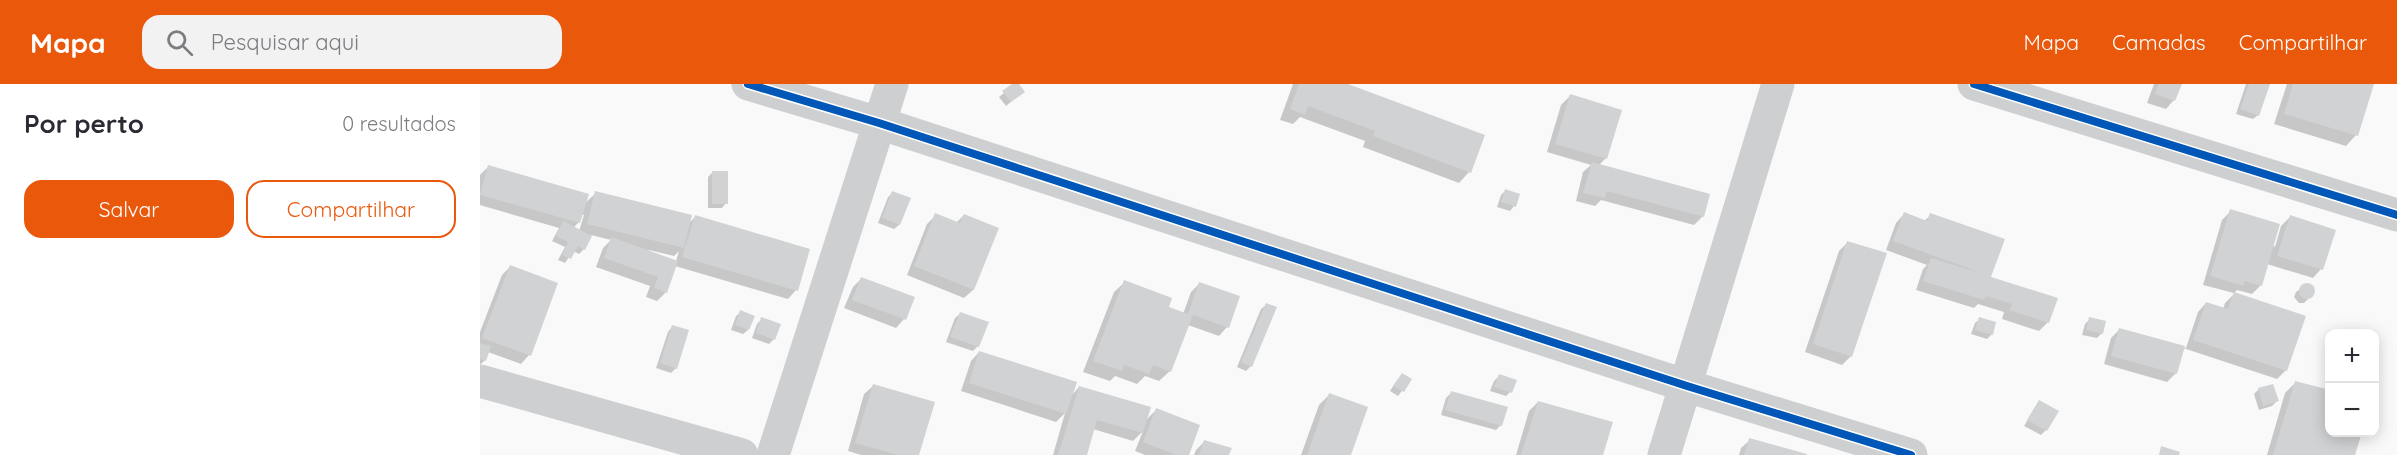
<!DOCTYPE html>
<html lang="pt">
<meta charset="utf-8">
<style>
:root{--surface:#fff;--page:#f2f2f3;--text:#2b2b33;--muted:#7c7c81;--line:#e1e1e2;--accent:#ea580c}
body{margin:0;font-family:Quicksand,sans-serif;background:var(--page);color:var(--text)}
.controls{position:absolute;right:18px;bottom:18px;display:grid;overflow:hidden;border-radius:12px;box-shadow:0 3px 15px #0003}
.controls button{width:54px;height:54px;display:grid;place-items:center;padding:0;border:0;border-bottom:2px solid var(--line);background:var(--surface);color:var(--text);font:30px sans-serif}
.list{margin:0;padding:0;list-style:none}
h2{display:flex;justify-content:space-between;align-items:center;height:78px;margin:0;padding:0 24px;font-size:26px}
h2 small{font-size:20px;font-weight:400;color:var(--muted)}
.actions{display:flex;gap:12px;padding:18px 24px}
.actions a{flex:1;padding:14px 0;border:2px solid var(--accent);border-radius:18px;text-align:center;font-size:21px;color:var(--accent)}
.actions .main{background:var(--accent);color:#fff}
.icon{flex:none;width:33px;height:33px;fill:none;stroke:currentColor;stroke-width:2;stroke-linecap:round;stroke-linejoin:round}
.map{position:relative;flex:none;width:1917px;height:371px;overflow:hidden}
header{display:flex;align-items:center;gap:36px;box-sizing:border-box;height:84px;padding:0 30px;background:var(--accent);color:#fff}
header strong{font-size:28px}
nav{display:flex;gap:33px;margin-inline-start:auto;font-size:21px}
.search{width:420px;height:54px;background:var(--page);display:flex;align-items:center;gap:15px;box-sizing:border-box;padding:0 21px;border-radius:18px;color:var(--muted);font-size:22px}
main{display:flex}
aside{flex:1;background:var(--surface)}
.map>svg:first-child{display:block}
.shadow{fill:#0003;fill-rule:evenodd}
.building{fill:#d0d2d3}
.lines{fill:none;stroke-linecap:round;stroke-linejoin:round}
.minor{stroke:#cecfd0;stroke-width:33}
.cycleway-casing{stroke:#fff;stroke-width:11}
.cycleway{stroke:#0057b8;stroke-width:8}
</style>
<header>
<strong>Mapa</strong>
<div class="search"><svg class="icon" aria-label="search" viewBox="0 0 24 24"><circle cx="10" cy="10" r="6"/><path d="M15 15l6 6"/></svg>Pesquisar aqui</div>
<nav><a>Mapa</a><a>Camadas</a><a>Compartilhar</a></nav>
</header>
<main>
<aside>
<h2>Por perto<small>0 resultados</small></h2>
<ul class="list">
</ul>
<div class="actions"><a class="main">Salvar</a><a>Compartilhar</a></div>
</aside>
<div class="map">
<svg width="1917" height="371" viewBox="0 0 1917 371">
<rect width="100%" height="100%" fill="#f9f9f9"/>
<g class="shadow">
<polygon points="535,0 543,8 526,22 519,13"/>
<polygon points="813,0 863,0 989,88 979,99 883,63 885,57 820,33 813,40 800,36"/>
<polygon points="1674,0 1700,0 1694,16 1686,25 1667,19"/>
<polygon points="1766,0 1788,0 1778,31 1773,35 1756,30"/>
<polygon points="1807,0 1893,0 1876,51 1866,62 1794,40"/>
<polygon points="1090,12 1126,74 1119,81 1223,132 1214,141 1121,116 1115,122 1096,117 1103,88 1111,81 1067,68 1081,21"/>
<path d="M8 83 104 120 116 109 209 139 215 133 316 206 308 215 195 182 186 208 177 217 166 213 170 202 116 183 123 164 131 156 111 151 104 165 99 170 93 167 85 179 78 176 85 163 72 157 79 144 0 121V91ZM101 130 104 131 99 147 93 144 99 138ZM169 166 194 172 199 167 196 177 168 168Z"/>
<polygon points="233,88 246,119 242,124 228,124 228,93"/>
<polygon points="1026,106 1034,122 1030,127 1017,123 1021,111"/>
<polygon points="413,109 419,141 414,145 398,139 408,113"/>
<polygon points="1751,127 1795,163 1801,142 1810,133 1841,185 1833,194 1787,180 1780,202 1772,210 1757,206 1754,209 1723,201 1742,136"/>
<polygon points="1424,130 1444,137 1451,131 1509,194 1568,238 1559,247 1522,235 1524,228 1498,220 1494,224 1436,206 1443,185 1447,181 1406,166 1416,139"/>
<polygon points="456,131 476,139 484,131 517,145 493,206 484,214 427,191 447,140"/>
<polygon points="1368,158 1371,272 1362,281 1325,268 1359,167"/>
<polygon points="30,183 49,271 41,280 8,268 5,276 0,281 0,248 22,191"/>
<polygon points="381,195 424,235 416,244 364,224 373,203"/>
<polygon points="645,198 687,224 703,230 711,208 719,200 747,243 739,252 708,241 690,287 679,297 665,292 657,300 635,292 630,297 603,288 634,208"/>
<polygon points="1826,201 1833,205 1833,210 1824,219 1819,219 1814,213 1816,208"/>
<polygon points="1754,210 1806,286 1797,295 1703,264 1696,289 1687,298 1624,280 1631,254 1639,246 1706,264 1718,228 1726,219 1743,225 1745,219"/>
<polygon points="786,221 771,282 766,287 757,283 781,225"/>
<polygon points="261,228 268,246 263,250 251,246 256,232"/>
<polygon points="480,230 498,262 493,267 466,258 475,234"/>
<polygon points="282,235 294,255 289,260 272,254 277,240"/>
<polygon points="1500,235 1512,250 1507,255 1491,250 1495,239"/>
<polygon points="1610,235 1622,249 1617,254 1602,251 1605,240"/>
<polygon points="192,243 196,284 191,289 176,284 188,248"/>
<polygon points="499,268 591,312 599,303 665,337 676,326 707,371 665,371 655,367 663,347 653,357 613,345 605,371 573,371 585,329 576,338 481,307 491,277"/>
<polygon points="1019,292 1030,308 1026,312 1010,307 1014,297"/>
<polygon points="918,295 930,296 918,312 910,307"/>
<polygon points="1816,298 1850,348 1873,371 1787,371 1805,309"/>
<polygon points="393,302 438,371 381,371 368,367 384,310"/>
<polygon points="1779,305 1797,317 1792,322 1779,326 1774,310"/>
<polygon points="971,309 1021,341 1016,346 961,331 966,314"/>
<polygon points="849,311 870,371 821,371 839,321"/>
<polygon points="1559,317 1566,346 1561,351 1544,342"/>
<polygon points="1058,318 1122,371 1036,371 1049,327"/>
<polygon points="1270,356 1324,371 1259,371 1261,364"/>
<polygon points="725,357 748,371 714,371 716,366"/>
</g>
<g class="building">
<polygon points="532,0 539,0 545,8 531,18 522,7"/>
<polygon points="819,0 868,0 1005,51 991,89 893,52 895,47 828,22 825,31 810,25"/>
<polygon points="1679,0 1702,0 1695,17 1675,10"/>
<polygon points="1769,0 1790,0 1779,32 1760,25"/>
<polygon points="1813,0 1894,0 1878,52 1804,30"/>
<polygon points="1090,10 1142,26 1127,75 1075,60"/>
<polygon points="1112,78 1230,110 1224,133 1127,107 1125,114 1103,109"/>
<polygon points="8,81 109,110 100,139 0,111"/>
<rect x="232" y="87" width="16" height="33"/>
<polygon points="1025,105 1040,110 1036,123 1021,118"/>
<polygon points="115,107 212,131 204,164 107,140"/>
<polygon points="412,107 431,114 420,141 402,134"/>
<polygon points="1750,125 1800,140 1782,202 1764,197 1764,202 1730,192"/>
<polygon points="1424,128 1447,137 1450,129 1525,155 1511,193 1578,214 1569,239 1529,226 1532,220 1506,212 1504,216 1443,197 1451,174 1504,190 1413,157"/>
<polygon points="455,129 480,139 484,130 519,144 494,206 434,182"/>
<polygon points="215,131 330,165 318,207 202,173"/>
<polygon points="1810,131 1856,146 1843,186 1797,172"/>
<polygon points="83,137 112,152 105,166 98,162 91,175 82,171 88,158 76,152"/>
<polygon points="131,153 198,177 187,209 174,204 178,193 124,174"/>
<polygon points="1367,157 1407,169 1372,273 1333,260"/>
<polygon points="30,181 78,199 51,272 2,254"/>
<polygon points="381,193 435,213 426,236 372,216"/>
<polygon points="644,196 692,214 689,223 708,230 719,198 760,212 749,244 713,231 691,288 673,281 669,290 644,281 642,287 613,277"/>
<circle cx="1827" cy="207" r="8"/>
<polygon points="1754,208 1826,232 1807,287 1713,256 1726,218 1748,225"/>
<polygon points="786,219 797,223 772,283 761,278"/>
<polygon points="260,226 275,232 269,246 255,241"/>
<polygon points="480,228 509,238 499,263 470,253"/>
<polygon points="281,233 301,240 295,256 276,249"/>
<polygon points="1499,233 1516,238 1513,251 1495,246"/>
<polygon points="1609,233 1626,237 1623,250 1606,246"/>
<polygon points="192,241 209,246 197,285 180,279"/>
<polygon points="1639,244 1705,262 1697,290 1631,272"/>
<polygon points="0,259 11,262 6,277 0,275"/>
<polygon points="499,267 597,298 586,330 489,299"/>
<polygon points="922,289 932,295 924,308 913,302"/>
<polygon points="1019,290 1037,296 1032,309 1014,303"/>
<polygon points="1815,297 1850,306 1850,348 1882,348 1875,371 1793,371"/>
<polygon points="393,300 455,318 439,371 418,371 375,359"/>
<polygon points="1793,300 1799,317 1783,322 1778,304"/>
<polygon points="599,302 671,323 663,349 617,336 607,371 578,371"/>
<polygon points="971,307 1028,323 1022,342 965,326"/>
<polygon points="849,309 888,323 871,371 827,371"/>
<polygon points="1559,316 1579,327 1567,347 1547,336"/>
<polygon points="1058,317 1133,338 1123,371 1041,371"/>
<polygon points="676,324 720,341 709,371 696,371 663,358"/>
<polygon points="1269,354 1327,370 1327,371 1264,371"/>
<polygon points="724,356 752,364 749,371 719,371"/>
<polygon points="1681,362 1700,368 1699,371 1679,371"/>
</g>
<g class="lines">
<g class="minor">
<polyline points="268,0 399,39 1207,302 1431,371"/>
<polyline points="1494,0 1917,131"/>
<polyline points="0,297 262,371"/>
<polyline points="293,371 412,0"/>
<polyline points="1184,371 1298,0"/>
</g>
<g class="cycleway-casing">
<g id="cycleway">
<polyline points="268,0 399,39 1207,302 1431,371"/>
<polyline points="1494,0 1917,131"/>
</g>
</g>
<use href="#cycleway" class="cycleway"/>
</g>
</svg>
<div class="controls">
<button>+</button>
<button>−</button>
</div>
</div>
</main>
